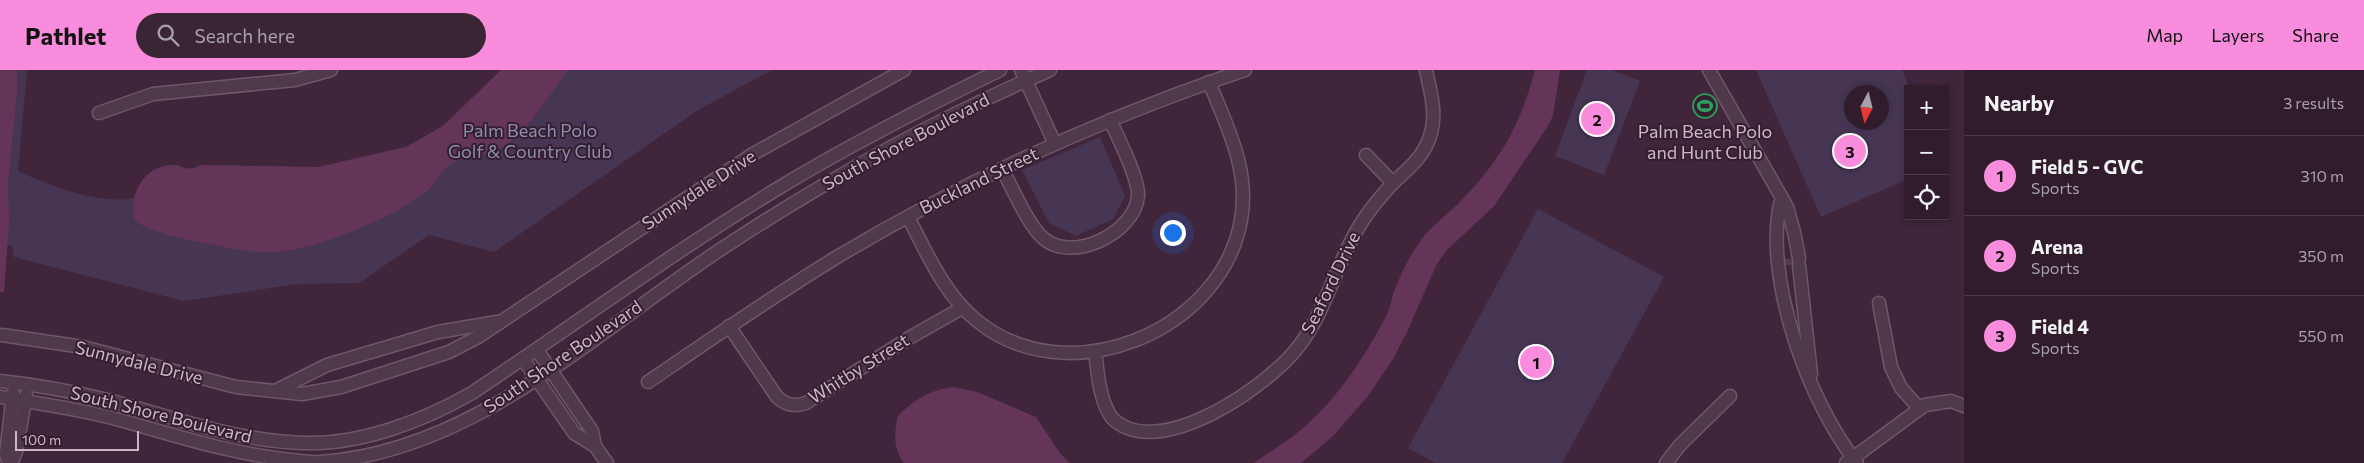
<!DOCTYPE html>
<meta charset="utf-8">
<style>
:root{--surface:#311c2c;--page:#392534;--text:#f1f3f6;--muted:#a8a1a9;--line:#4c3a48;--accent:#fa8cde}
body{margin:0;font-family:Commissioner,sans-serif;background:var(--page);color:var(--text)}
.controls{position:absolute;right:15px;top:15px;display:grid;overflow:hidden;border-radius:0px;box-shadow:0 2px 8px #0003}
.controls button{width:45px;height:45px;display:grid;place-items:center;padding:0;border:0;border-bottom:1px solid var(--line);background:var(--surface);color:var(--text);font:25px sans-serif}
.compass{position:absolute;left:1844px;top:15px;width:45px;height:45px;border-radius:50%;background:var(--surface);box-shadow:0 2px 8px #0003;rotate:187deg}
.scale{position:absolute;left:15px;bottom:12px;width:124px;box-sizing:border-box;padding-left:5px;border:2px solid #cbb6c6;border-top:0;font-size:14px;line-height:18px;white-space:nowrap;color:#cbb6c6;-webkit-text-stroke:4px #361e31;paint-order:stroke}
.you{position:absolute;left:1172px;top:162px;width:18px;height:18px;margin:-12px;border:4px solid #fff;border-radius:50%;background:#1a73e8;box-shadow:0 0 0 8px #1a73e833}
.badge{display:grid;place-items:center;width:32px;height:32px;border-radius:50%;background:var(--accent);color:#111;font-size:16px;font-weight:700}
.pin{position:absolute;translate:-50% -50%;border:2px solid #fff;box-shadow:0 1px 5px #0006}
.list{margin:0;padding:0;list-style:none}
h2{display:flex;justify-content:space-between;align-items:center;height:65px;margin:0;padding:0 20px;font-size:21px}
h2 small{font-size:16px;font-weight:400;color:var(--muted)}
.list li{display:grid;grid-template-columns:32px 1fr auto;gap:15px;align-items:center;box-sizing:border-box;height:80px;padding:0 20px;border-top:1px solid var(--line)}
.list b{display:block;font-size:19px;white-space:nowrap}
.list p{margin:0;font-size:16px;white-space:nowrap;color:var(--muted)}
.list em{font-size:16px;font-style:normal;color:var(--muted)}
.icon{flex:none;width:28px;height:28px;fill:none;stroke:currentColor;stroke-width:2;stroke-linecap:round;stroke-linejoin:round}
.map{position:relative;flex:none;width:1964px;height:393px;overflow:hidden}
header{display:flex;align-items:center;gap:30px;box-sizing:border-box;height:70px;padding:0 25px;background:var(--accent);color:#111}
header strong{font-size:24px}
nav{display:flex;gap:28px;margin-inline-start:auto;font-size:18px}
.search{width:350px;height:45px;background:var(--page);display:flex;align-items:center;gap:12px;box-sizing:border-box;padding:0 18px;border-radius:28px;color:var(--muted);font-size:19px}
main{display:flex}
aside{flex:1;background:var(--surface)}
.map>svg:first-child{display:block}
.green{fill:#463654;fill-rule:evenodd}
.water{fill:#643559}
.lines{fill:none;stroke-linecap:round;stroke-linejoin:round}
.minor-tunnel{stroke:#563b50;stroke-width:12;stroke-dasharray:12 6;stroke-linecap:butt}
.minor-casing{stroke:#6e5769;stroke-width:15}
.minor{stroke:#51394c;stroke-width:12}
.labels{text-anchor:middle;stroke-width:4;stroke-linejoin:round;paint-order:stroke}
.park-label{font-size:18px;fill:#8a8fb1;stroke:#361e31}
.poi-label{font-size:18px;fill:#cbb6c6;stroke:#361e31}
.street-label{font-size:18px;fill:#cbb6c6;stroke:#361e31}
</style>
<header>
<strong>Pathlet</strong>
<div class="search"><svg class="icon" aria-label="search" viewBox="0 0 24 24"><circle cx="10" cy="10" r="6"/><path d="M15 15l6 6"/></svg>Search here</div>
<nav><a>Map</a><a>Layers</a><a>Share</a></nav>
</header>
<main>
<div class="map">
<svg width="1964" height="393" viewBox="0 0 1964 393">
<rect width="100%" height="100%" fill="#41253b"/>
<g class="green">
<path d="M0 0H27L18 101C51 116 98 135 135 128 139 110 151 97 170 95 182 93 185 103 201 95L318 97 406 77 443 56 501 0H772L698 40 494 182 429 165 359 213 297 214 184 231 14 187 12 175H0Z"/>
<polygon points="1587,0 1611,0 1640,11 1604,105 1555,86"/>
<path d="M1756 0H1902L1910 19H1908V109L1821 147ZM1852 22H1882V52H1852Z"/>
<polygon points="1100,67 1125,126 1113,149 1076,166 1049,153 1022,100"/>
<polygon points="1538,139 1664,207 1562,393 1436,393 1408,378"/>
</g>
<g class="water">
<polygon points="0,0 17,0 17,24 8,112 9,153 4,222 0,222"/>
<path d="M501 0H568C552 22 523 68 499 79 485 86 465 84 452 93 441 100 434 118 424 123 412 130 402 139 389 145 352 162 301 185 259 182 241 181 222 176 203 173 180 168 156 164 135 151 128 126 142 98 170 95 183 94 185 104 201 95L318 97 406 77 443 56Z"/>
<path d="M1535 0H1560L1553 46 1546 59 1494 136 1445 182 1436 196 1407 262 1393 289 1368 326 1333 366 1301 393H1254C1266 384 1280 376 1292 367 1333 336 1365 288 1388 242 1391 236 1391 230 1393 224 1400 206 1408 188 1419 173 1430 156 1445 147 1459 133 1500 91 1520 56 1535 0Z"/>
<path d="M953 317 977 322 1036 347 1060 383 1070 393H904C893 378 894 363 898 346 912 331 932 319 953 317Z"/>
</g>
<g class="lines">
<polyline class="minor-tunnel" points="1786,189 1786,195"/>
<g class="minor-casing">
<g id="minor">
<polyline points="1021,0 1055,74"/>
<polyline points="1709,0 1787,137 1794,162 1799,188"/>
<polyline points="99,43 153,24 295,10 331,0"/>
<polyline points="1366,85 1393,113"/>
<path d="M1002 99C1012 117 1028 155 1043 168 1072 194 1135 163 1138 126 1139 108 1118 68 1110 50"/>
<path d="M1780 134C1764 210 1809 333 1857 393"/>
<path d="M908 147C927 183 944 224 976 250 1066 325 1221 263 1241 150 1250 100 1227 56 1209 12"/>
<polyline points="1799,195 1811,304"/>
<polyline points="1879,233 1891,297 1901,318 1919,338"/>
<path d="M729 256 777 327C786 335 794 337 806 333L909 268 962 238"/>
<polyline points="2,265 83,277 236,317 302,324 341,317 449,282 478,267 753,84 904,0"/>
<polyline points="537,280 592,361 595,376"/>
<path d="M1095 282C1098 303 1099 330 1112 348 1157 393 1268 317 1299 276 1327 239 1336 193 1360 155 1369 140 1381 126 1393 113 1409 98 1425 86 1431 63 1437 42 1430 21 1426 0"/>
<polyline points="523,289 574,363 595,376 607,393"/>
<path d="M0 311C38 315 75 322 112 331 175 348 237 371 303 373 361 375 423 351 472 323 574 255 672 183 777 119 849 75 924 37 1000 0"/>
<path d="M648 312C711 269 773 226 837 187 966 110 1103 48 1245 0"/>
<polyline points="277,320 327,295 438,262 497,252"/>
<path d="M0 327C41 334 81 339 120 350 177 366 232 384 291 390 300 391 310 393 320 392 478 382 605 253 732 172 833 106 939 48 1050 0"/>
<polyline points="9,393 6,384 13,323"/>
<polyline points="11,393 16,382 26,325"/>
<polyline points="1666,393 1680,375 1730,326"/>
<polyline points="1846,393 1925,335 1951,331 1964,336"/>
</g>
</g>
<use href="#minor" class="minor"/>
</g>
<defs>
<g id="stadium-ring" transform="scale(1.25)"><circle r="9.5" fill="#361e31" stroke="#2e9e5b" stroke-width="1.5"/><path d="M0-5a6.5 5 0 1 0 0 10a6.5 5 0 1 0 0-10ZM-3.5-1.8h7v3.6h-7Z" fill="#2e9e5b"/></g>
</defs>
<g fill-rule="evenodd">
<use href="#stadium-ring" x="1705" y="36"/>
</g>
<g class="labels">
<g class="park-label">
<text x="530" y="67">Palm Beach Polo<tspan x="530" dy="21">Golf &amp; Country Club</tspan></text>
</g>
<g class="poi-label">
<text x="1705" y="68">Palm Beach Polo<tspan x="1705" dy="21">and Hunt Club</tspan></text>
</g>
<g class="street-label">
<text transform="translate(906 72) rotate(-28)" y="6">South Shore Boulevard</text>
<text transform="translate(979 111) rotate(-26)" y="6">Buckland Street</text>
<text transform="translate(699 120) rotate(-33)" y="6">Sunnydale Drive</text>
<text transform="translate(1331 213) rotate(-64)" y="6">Seaford Drive</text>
<text transform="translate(563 287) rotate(-34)" y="6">South Shore Boulevard</text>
<text transform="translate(139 293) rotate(14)" y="6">Sunnydale Drive</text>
<text transform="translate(859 299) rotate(-32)" y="6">Whitby Street</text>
<text transform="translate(161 345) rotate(14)" y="6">South Shore Boulevard</text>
</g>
</g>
</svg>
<div class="controls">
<button>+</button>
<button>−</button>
<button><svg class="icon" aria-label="locate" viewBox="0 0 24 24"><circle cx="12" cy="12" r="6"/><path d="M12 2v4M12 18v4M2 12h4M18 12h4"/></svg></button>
</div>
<svg class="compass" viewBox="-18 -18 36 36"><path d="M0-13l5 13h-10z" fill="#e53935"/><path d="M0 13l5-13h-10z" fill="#a8a1a9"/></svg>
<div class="scale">100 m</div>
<div class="you"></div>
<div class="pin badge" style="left:1536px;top:292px">1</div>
<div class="pin badge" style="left:1597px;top:49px">2</div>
<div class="pin badge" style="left:1850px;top:81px">3</div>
</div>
<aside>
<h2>Nearby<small>3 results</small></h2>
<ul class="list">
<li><span class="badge">1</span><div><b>Field 5 - GVC</b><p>Sports</p></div><em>310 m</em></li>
<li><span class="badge">2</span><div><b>Arena</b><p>Sports</p></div><em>350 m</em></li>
<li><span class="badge">3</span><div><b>Field 4</b><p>Sports</p></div><em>550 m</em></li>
</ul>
</aside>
</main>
